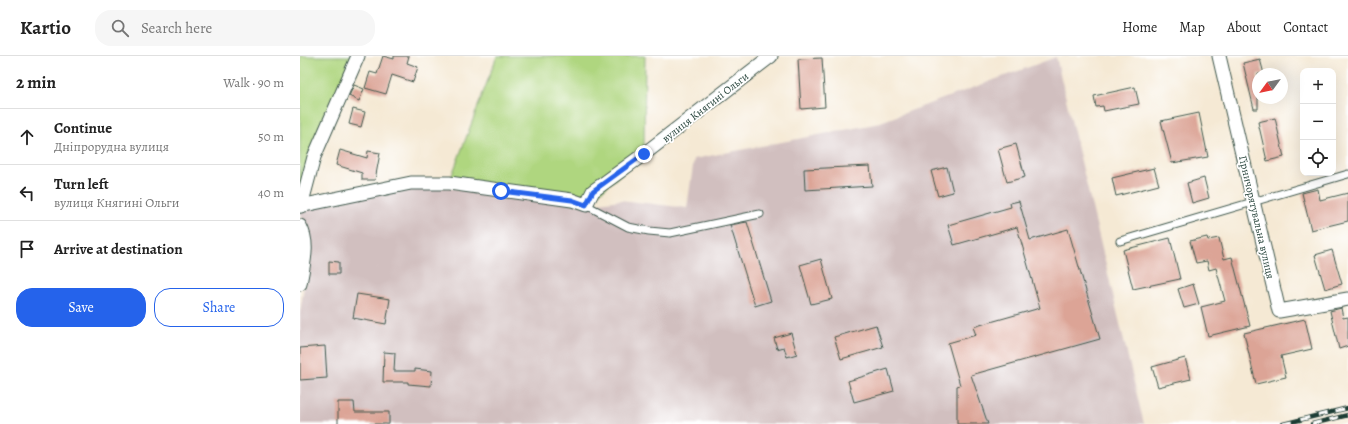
<!DOCTYPE html>
<meta charset="utf-8">
<style>
:root{--surface:#fff;--page:#f6f6f6;--text:#222;--muted:#767676;--line:#e0e0e0;--accent:#2563eb}
body{margin:0;font-family:Alegreya,serif;background:var(--page);color:var(--text)}
.controls{position:absolute;right:12px;top:12px;display:grid;overflow:hidden;border-radius:8px;box-shadow:0 4px 16px #0002}
.controls button{width:36px;height:36px;display:grid;place-items:center;padding:0;border:0;border-bottom:1px solid var(--line);background:var(--surface);color:var(--text);font:20px sans-serif}
.compass{position:absolute;left:952px;top:12px;width:36px;height:36px;border-radius:50%;background:var(--surface);box-shadow:0 4px 16px #0002;rotate:237deg}
.stop{position:absolute;width:12px;height:12px;margin:-9px;border:3px solid #2563eb;border-radius:50%;background:#fff}
.stop.end{background:#2563eb;border-color:#fff;box-shadow:0 1px 4px #0008}
.list{margin:0;padding:0;list-style:none}
h2{display:flex;justify-content:space-between;align-items:center;height:52px;margin:0;padding:0 16px;font-size:17px}
h2 small{font-size:13px;font-weight:400;color:var(--muted)}
.list li{display:grid;grid-template-columns:26px 1fr auto;gap:12px;align-items:center;box-sizing:border-box;height:56px;padding:0 16px;border-top:1px solid var(--line)}
.list b{display:block;font-size:15px;white-space:nowrap}
.list p{margin:0;font-size:13px;white-space:nowrap;color:var(--muted)}
.list em{font-size:13px;font-style:normal;color:var(--muted)}
.actions{display:flex;gap:8px;padding:12px 16px}
.actions a{flex:1;padding:9px 0;border:1px solid var(--accent);border-radius:16px;text-align:center;font-size:14px;color:var(--accent)}
.actions .main{background:var(--accent);color:#fff}
.icon{flex:none;width:22px;height:22px;fill:none;stroke:currentColor;stroke-width:2;stroke-linecap:round;stroke-linejoin:round}
.map{position:relative;flex:none;width:1048px;height:368px;overflow:hidden}
header{display:flex;align-items:center;gap:24px;box-sizing:border-box;height:56px;padding:0 20px;background:var(--surface);border-bottom:1px solid var(--line)}
header strong{font-size:19px}
nav{display:flex;gap:22px;margin-inline-start:auto;font-size:14px}
.search{width:280px;height:36px;background:var(--page);display:flex;align-items:center;gap:10px;box-sizing:border-box;padding:0 14px;border-radius:16px;color:var(--muted);font-size:15px}
main{display:flex}
aside{flex:1;background:var(--surface)}
.map>svg:first-child{display:block}
.industrial{fill:#d1bfbf}
.green{fill:#afd67f;stroke:#678a5a}
.building{fill:#dca496}
.lines{fill:none;stroke-linecap:round;stroke-linejoin:round}
.lane-casing{stroke:#3f574c;stroke-width:9}
.street-casing{stroke:#3f574c;stroke-width:15}
.lane{stroke:#fff;stroke-width:7}
.street{stroke:#fff;stroke-width:13}
.rail-casing{stroke:#1f3d34;stroke-width:4.5}
.rail{stroke:#fff;stroke-width:3;stroke-dasharray:9;stroke-linecap:butt}
.route{stroke:#2563eb;stroke-width:5}
.labels{text-anchor:middle;stroke-width:3.5;stroke-linejoin:round;paint-order:stroke}
.street-label{font-size:11px;fill:#1f3d34;stroke:#fff}
</style>
<header>
<strong>Kartio</strong>
<div class="search"><svg class="icon" aria-label="search" viewBox="0 0 24 24"><circle cx="10" cy="10" r="6"/><path d="M15 15l6 6"/></svg>Search here</div>
<nav><a>Home</a><a>Map</a><a>About</a><a>Contact</a></nav>
</header>
<main>
<aside>
<h2>2 min<small>Walk · 90 m</small></h2>
<ul class="list">
<li><svg class="icon" aria-label="ahead" viewBox="0 0 24 24"><path d="M12 20V5M6 11l6-6 6 6"/></svg><div><b>Continue</b><p>Дніпрорудна вулиця</p></div><em>50 m</em></li>
<li><svg class="icon" aria-label="left" viewBox="0 0 24 24"><path d="M17 20v-9H6M10 6l-5 5 5 5"/></svg><div><b>Turn left</b><p>вулиця Княгині Ольги</p></div><em>40 m</em></li>
<li><svg class="icon" aria-label="arrive" viewBox="0 0 24 24"><path d="M6 21V4h12l-3 4 3 4H6"/></svg><div><b>Arrive at destination</b></div></li>
</ul>
<div class="actions"><a class="main">Save</a><a>Share</a></div>
</aside>
<div class="map">
<svg width="1048" height="368" viewBox="0 0 1048 368">
<rect width="100%" height="100%" fill="#fff"/>
<filter id="ink" filterUnits="userSpaceOnUse"><feTurbulence type="fractalNoise" baseFrequency=".025" numOctaves="2"/><feDisplacementMap in="SourceGraphic" scale="8" xChannelSelector="R" yChannelSelector="G"/><feConvolveMatrix kernelMatrix="1 2 1 2 8 2 1 2 1" color-interpolation-filters="sRGB"/></filter>
<filter id="wash" filterUnits="userSpaceOnUse"><feTurbulence type="fractalNoise" baseFrequency=".012" numOctaves="4" result="noise"/><feDisplacementMap in="SourceGraphic" scale="16" xChannelSelector="R" yChannelSelector="G"/><feGaussianBlur stdDeviation="0.9" result="paint"/><feColorMatrix in="noise" values="0 0 0 0 0 0 0 0 0 0 0 0 0 0 0 0 0 1.4 0 .05"/><feComposite in="paint" operator="in"/></filter>
<g filter="url(#wash)">
<rect width="100%" height="100%" fill="#f5e9d4"/>
<polygon class="industrial" points="756,1 844,368 0,368 0,257 11,184 9,174 0,159 0,155 111,127 286,149 320,144 387,152 394,103 575,68"/>
<g class="green">
<polygon points="0,0 53,0 0,140"/>
<polygon points="197,0 345,0 344,98 286,149 149,127"/>
</g>
<g id="blocks">
<g class="building">
<polygon points="83,0 94,3 94,0 109,0 107,7 118,11 113,26 92,19 86,38 65,32 70,16 77,18"/>
<polygon points="522,2 525,51 501,53 498,3"/>
<polygon points="960,3 964,18 958,18 958,53 954,53 943,7"/>
<polygon points="54,29 64,33 59,45 49,40"/>
<polygon points="835,31 839,48 804,55 803,50 796,51 794,40"/>
<polygon points="53,53 65,56 61,71 49,68"/>
<polygon points="899,57 908,101 872,107 861,65"/>
<polygon points="975,62 984,101 967,105 958,66"/>
<polygon points="716,88 725,121 707,126 698,93"/>
<polygon points="40,94 67,102 68,95 80,97 75,124 62,124 62,117 36,109"/>
<polygon points="570,110 572,130 505,134 504,113"/>
<polygon points="647,111 653,136 638,140 631,115"/>
<polygon points="854,112 859,129 816,140 812,122"/>
<polygon points="904,122 909,142 892,147 887,127"/>
<polygon points="1018,133 1020,144 1048,137 1048,165 1011,174 1002,137"/>
<polygon points="719,145 730,184 768,173 800,283 671,319 688,368 657,368 657,330 660,329 648,287 676,279 673,271 740,252 717,171 654,189 648,169 711,151 710,147"/>
<polygon points="447,166 471,245 455,250 430,169"/>
<polygon points="907,181 908,184 919,182 924,203 932,201 950,270 908,280 901,251 925,245 916,212 909,214 907,205 896,207 890,185"/>
<polygon points="870,182 880,223 833,233 823,194"/>
<polygon points="1032,194 1042,228 1025,233 1015,199"/>
<polygon points="521,203 532,243 511,248 500,209"/>
<polygon points="29,205 39,206 39,218 29,218"/>
<polygon points="893,228 899,248 884,252 878,233"/>
<polygon points="57,238 90,243 86,268 53,262"/>
<polygon points="1041,252 1043,262 1048,261 1048,290 1039,293 1030,255"/>
<polygon points="1005,263 1012,293 981,300 986,321 956,328 944,277"/>
<polygon points="576,269 583,291 541,303 534,281"/>
<polygon points="491,277 497,298 487,301 484,291 477,293 474,282"/>
<polygon points="25,290 27,322 0,324 0,292"/>
<polygon points="84,296 95,297 94,315 115,315 115,313 132,315 131,330 108,328 108,326 83,326"/>
<polygon points="885,302 891,323 858,331 852,311"/>
<polygon points="588,313 594,335 554,346 548,325"/>
<polygon points="38,346 54,346 55,356 89,356 89,368 38,368"/>
</g>
</g>
</g>
<g filter="url(#ink)">
<use href="#blocks" fill-opacity="0" stroke="#3f574c" stroke-width="1"/>
<g class="lines">
<g class="lane-casing">
<g id="lane">
<polyline points="286,149 328,171 349,175 370,177 460,158"/>
<polyline points="820,185 1048,118"/>
</g>
</g>
<g class="street-casing">
<g id="street">
<polyline points="919,0 979,255 1048,243"/>
<polyline points="0,150 111,127 149,127 272,144 286,149 293,135 344,98 471,0"/>
<polyline points="1,150 14,101 58,0"/>
<path d="M0 170C10 188 3 209 0 228"/>
</g>
</g>
<use href="#lane" class="lane"/>
<use href="#street" class="street"/>
<g class="rail-casing">
<g id="rail">
<polyline points="983,368 1048,352"/>
<polyline points="1012,368 1048,359"/>
</g>
</g>
<use href="#rail" class="rail"/>
</g>
</g>
<g class="lines" filter="url(#ink)">
<polyline class="route" points="201,135 272,144 286,149 293,135 344,98"/>
</g>
<g class="labels">
<g class="street-label">
<text transform="translate(405 51) rotate(-38)" y="4">вулиця Княгині Ольги</text>
<text transform="translate(957 161) rotate(77)" y="4">Гірничорятувальна вулиця</text>
</g>
</g>
</svg>
<div class="controls">
<button>+</button>
<button>−</button>
<button><svg class="icon" aria-label="locate" viewBox="0 0 24 24"><circle cx="12" cy="12" r="6"/><path d="M12 2v4M12 18v4M2 12h4M18 12h4"/></svg></button>
</div>
<svg class="compass" viewBox="-18 -18 36 36"><path d="M0-13l5 13h-10z" fill="#e53935"/><path d="M0 13l5-13h-10z" fill="#767676"/></svg>
<div class="stop" style="left:201px;top:135px"></div>
<div class="stop end" style="left:344px;top:98px"></div>
</div>
</main>
